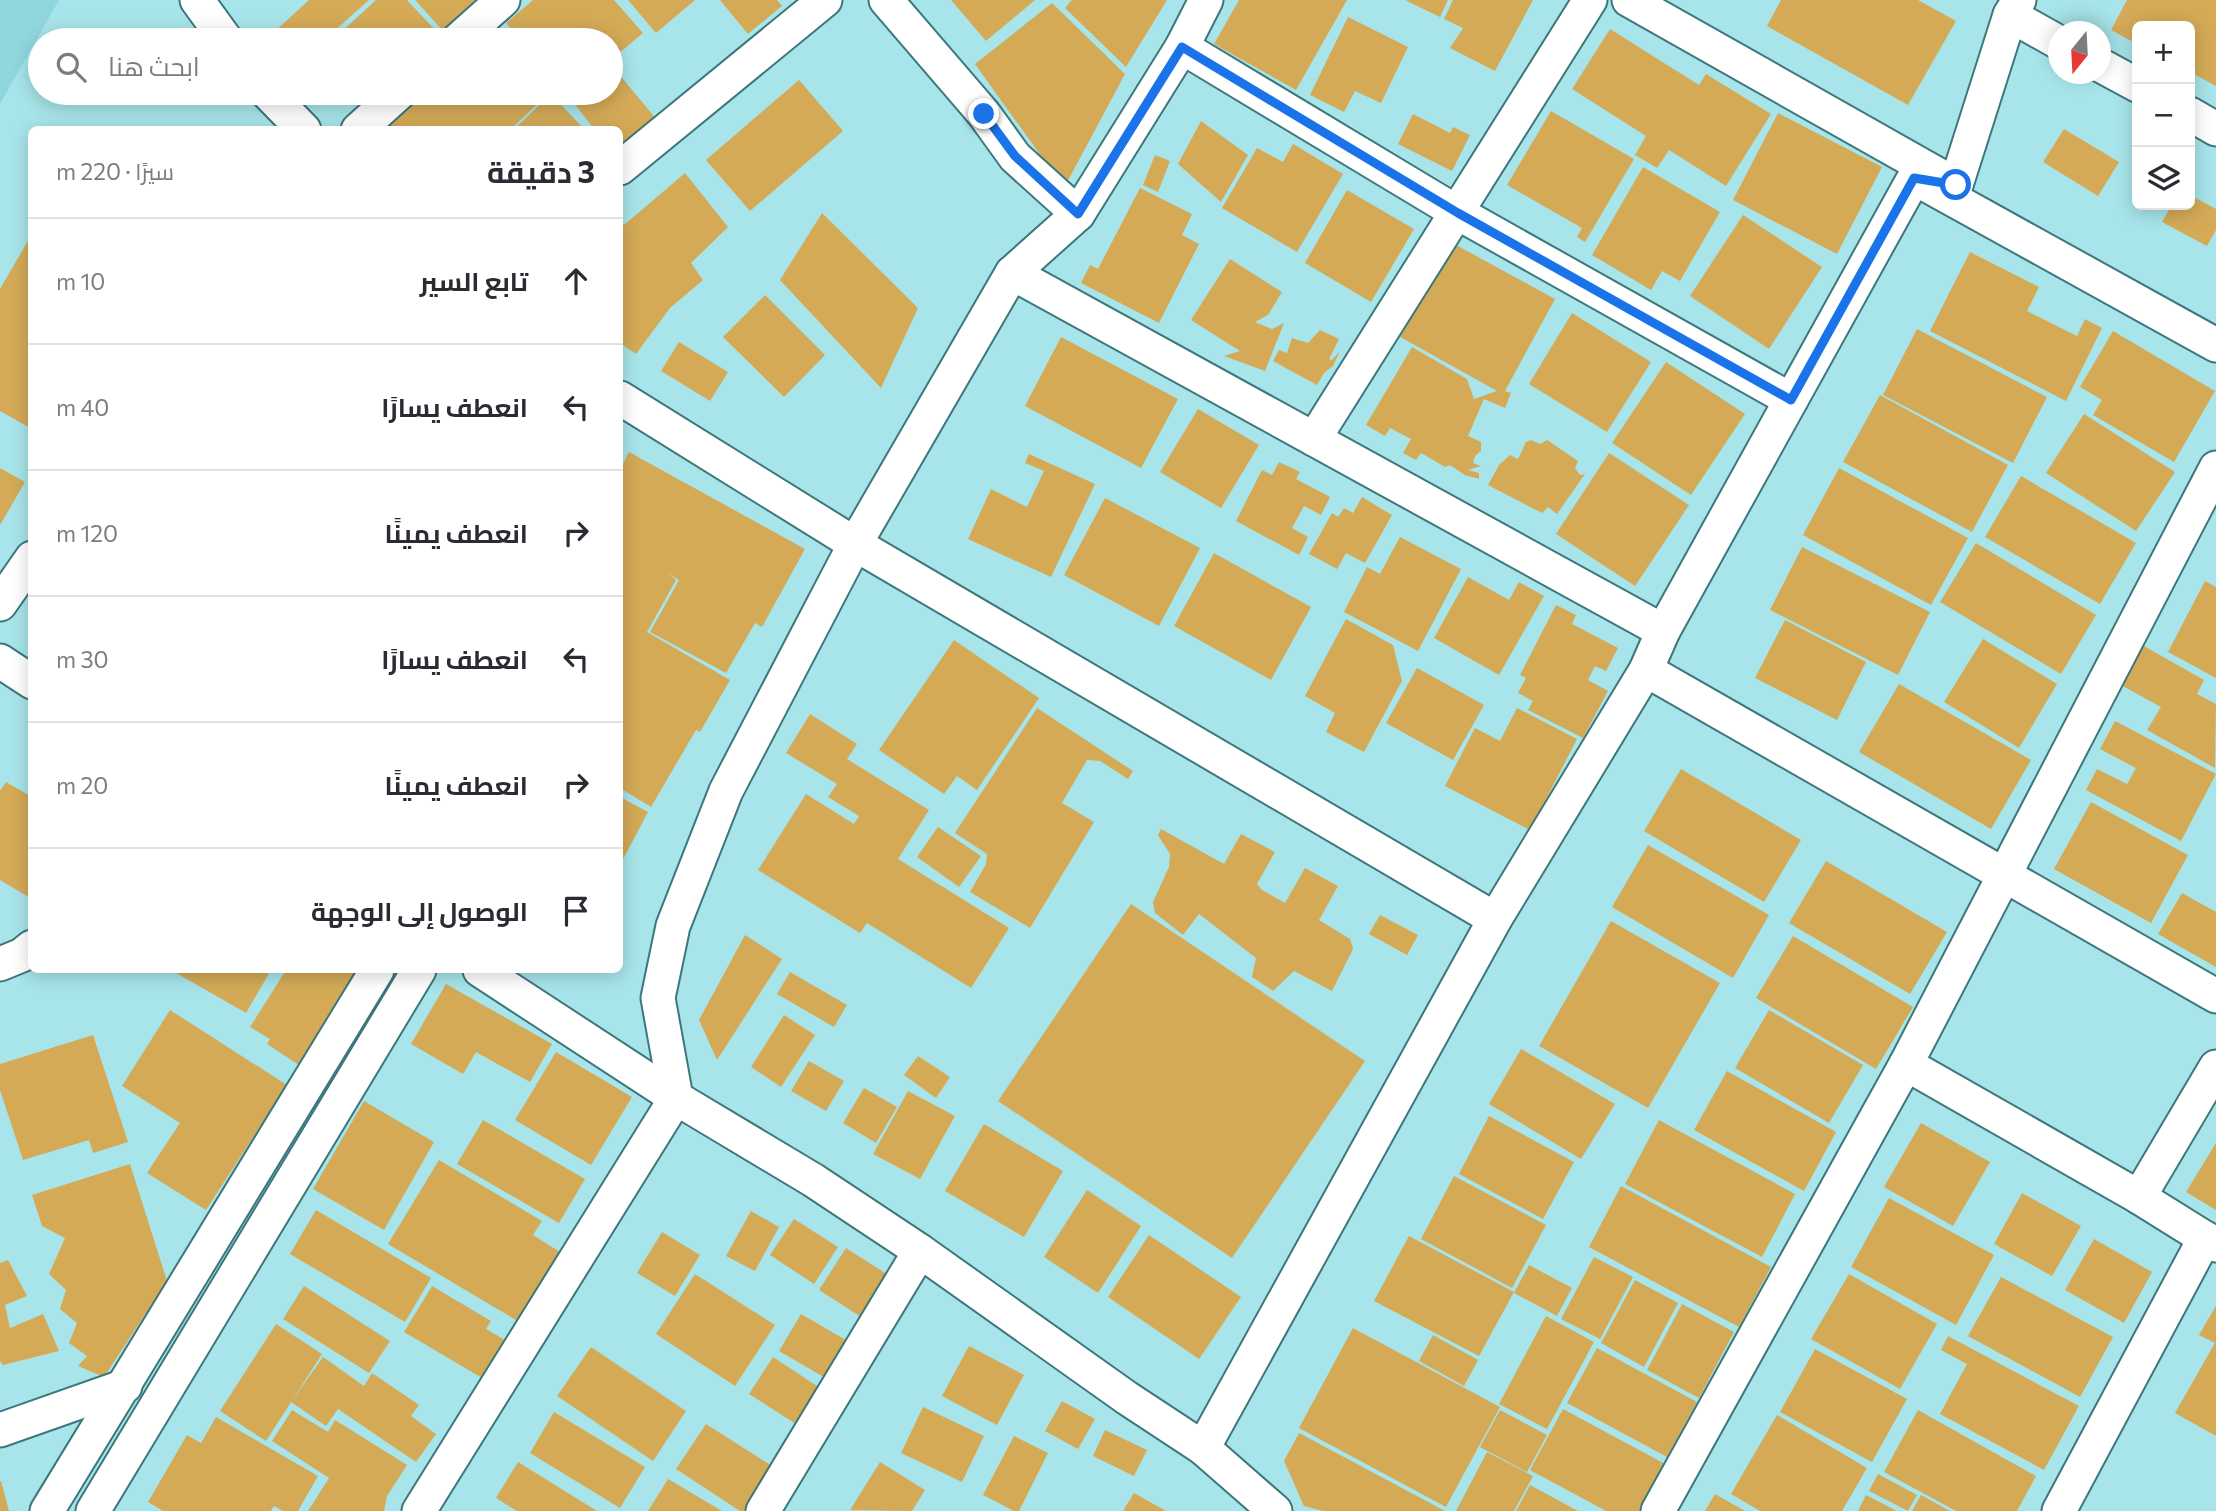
<!DOCTYPE html>
<html lang="ar">
<meta charset="utf-8">
<style>
:root{--surface:#fff;--page:#f2f2f3;--text:#2b2b33;--muted:#7c7c81;--line:#e1e1e2}
body{margin:0;font-family:Commissioner,Cairo,sans-serif;background:var(--page);color:var(--text);direction:rtl}
.controls{position:absolute;right:21px;top:21px;display:grid;overflow:hidden;border-radius:10px;box-shadow:0 4px 18px #0003}
.controls button{width:63px;height:63px;display:grid;place-items:center;padding:0;border:0;border-bottom:2px solid var(--line);background:var(--surface);color:var(--text);font:35px sans-serif}
.compass{position:absolute;left:2048px;top:21px;width:63px;height:63px;border-radius:50%;background:var(--surface);box-shadow:0 4px 18px #0003;rotate:198deg}
.stop{position:absolute;width:21px;height:21px;margin:-16px;border:5px solid #1a73e8;border-radius:50%;background:#fff}
.stop.end{background:#1a73e8;border-color:#fff;box-shadow:0 2px 7px #0008}
.list{margin:0;padding:0;list-style:none}
h2{display:flex;justify-content:space-between;align-items:center;height:91px;margin:0;padding:0 28px;font-size:30px}
h2 small{font-size:23px;font-weight:400;color:var(--muted)}
.list li{display:grid;grid-template-columns:46px 1fr auto;gap:21px;align-items:center;box-sizing:border-box;height:126px;padding:0 28px;border-top:2px solid var(--line)}
.list b{display:block;font-size:26px;white-space:nowrap}
.list em{font-size:23px;font-style:normal;color:var(--muted)}
.icon{flex:none;width:38px;height:38px;fill:none;stroke:currentColor;stroke-width:2;stroke-linecap:round;stroke-linejoin:round}
.map{position:relative;flex:none;width:2216px;height:1511px;overflow:hidden;direction:ltr}
.search{position:absolute;background:var(--surface);box-shadow:0 4px 18px #0003;left:28px;top:28px;width:595px;height:77px;display:flex;align-items:center;gap:18px;box-sizing:border-box;padding:0 24px;border-radius:38px;color:var(--muted);font-size:26px}
.panel{position:absolute;background:var(--surface);box-shadow:0 4px 18px #0003;left:28px;top:126px;width:595px;height:847px;border-radius:10px;direction:rtl}
.map>svg:first-child{display:block}
.built{fill:#90d7dd}
.building{fill:#d4aa57}
.lines{fill:none;stroke-linecap:round;stroke-linejoin:round}
.street-casing{stroke:#3c777c;stroke-width:37}
.street{stroke:#fff;stroke-width:33}
.route{stroke:#1a73e8;stroke-width:9}
</style>
<div class="map">
<svg width="2216" height="1511" viewBox="0 0 2216 1511">
<rect width="100%" height="100%" fill="#a7e5ea"/>
<polygon class="built" points="0,0 59,0 0,104"/>
<g class="building">
<polygon points="309,0 369,0 324,40 278,40 272,34"/>
<polygon points="376,0 407,0 437,32 428,40 346,40 339,34"/>
<polygon points="415,0 482,0 445,33"/>
<polygon points="533,0 614,0 643,33 611,60 611,40 521,40 506,23"/>
<polygon points="628,0 695,0 656,33"/>
<polygon points="720,0 777,0 782,6 748,34"/>
<polygon points="951,0 1035,0 986,41"/>
<polygon points="1072,0 1167,0 1126,67 1065,8"/>
<polygon points="1239,0 1347,0 1296,90 1214,44"/>
<polygon points="1405,0 1448,0 1440,17"/>
<polygon points="1453,0 1533,0 1495,71 1450,48 1463,28 1444,19"/>
<polygon points="1781,0 1918,0 1956,21 1908,105 1767,26"/>
<polygon points="2127,0 2216,0 2216,86 2190,72 2190,26 2137,26 2137,44 2111,30"/>
<polygon points="1052,3 1125,74 1064,188 975,64"/>
<polygon points="1348,17 1408,47 1381,103 1355,91 1344,112 1310,95"/>
<polygon points="1610,29 1699,85 1706,74 1771,114 1726,186 1669,150 1657,168 1635,155 1646,136 1572,89"/>
<polygon points="613,67 657,120 620,150 620,130 595,130 572,101 582,93 611,93 611,69"/>
<polygon points="799,80 843,131 750,211 706,160"/>
<polygon points="407,93 549,93 510,130 385,130 377,121"/>
<polygon points="551,94 585,130 513,130"/>
<polygon points="1551,111 1634,159 1585,242 1577,237 1582,228 1507,185"/>
<polygon points="1778,113 1882,167 1837,254 1733,200"/>
<polygon points="1413,114 1450,133 1453,127 1470,135 1452,171 1398,144"/>
<polygon points="1201,121 1248,155 1221,202 1178,164"/>
<polygon points="2064,129 2119,162 2098,196 2043,162"/>
<polygon points="1293,144 1343,174 1297,252 1222,208 1257,148 1283,162"/>
<polygon points="1155,155 1170,161 1158,192 1143,185"/>
<polygon points="1643,167 1720,212 1680,281 1662,271 1651,290 1592,255"/>
<polygon points="685,173 728,227 691,263 703,280 670,308 636,354 620,343 620,221 624,225"/>
<polygon points="1140,188 1192,214 1182,235 1199,244 1159,323 1081,283 1090,265 1098,269"/>
<polygon points="1347,190 1414,229 1371,302 1305,263"/>
<polygon points="2190,195 2216,209 2216,230 2207,246 2162,222 2172,205 2190,205"/>
<polygon points="822,213 918,308 881,388 780,280"/>
<polygon points="1743,215 1822,267 1769,349 1690,296"/>
<polygon points="32,234 32,429 0,411 0,289"/>
<polygon points="1447,240 1555,299 1505,391 1511,393 1505,408 1484,399 1468,436 1481,442 1481,451 1475,456 1473,463 1481,466 1468,470 1479,473 1479,479 1465,475 1450,465 1445,467 1421,453 1416,460 1403,453 1411,439 1390,428 1385,436 1366,425 1412,347 1467,379 1474,399 1497,391 1395,334"/>
<polygon points="1970,252 2039,287 2027,311 2077,336 2085,319 2102,328 2066,401 1930,331"/>
<polygon points="1230,259 1282,292 1268,315 1255,322 1272,329 1284,323 1265,371 1224,356 1240,351 1191,320"/>
<polygon points="765,295 825,355 784,397 723,337"/>
<polygon points="1572,313 1651,362 1607,432 1529,384"/>
<polygon points="1917,329 2047,397 2013,463 1883,395"/>
<polygon points="1320,330 1339,339 1329,359 1332,360 1340,351 1333,366 1324,373 1317,385 1273,361 1279,350 1287,353 1292,338 1308,343"/>
<polygon points="2113,331 2215,391 2174,462 2093,415 2102,400 2080,387"/>
<polygon points="1061,337 1178,399 1141,468 1025,406"/>
<polygon points="679,342 728,372 710,401 661,371"/>
<polygon points="1666,362 1745,414 1691,495 1612,443"/>
<polygon points="1880,395 2008,465 1972,532 1843,462"/>
<polygon points="1198,409 1259,445 1221,508 1160,472"/>
<polygon points="2084,414 2175,472 2136,531 2046,473"/>
<polygon points="1531,440 1540,444 1547,440 1578,461 1575,468 1580,475 1585,474 1557,514 1548,507 1542,513 1488,485 1499,465 1510,455 1518,459 1526,442"/>
<polygon points="629,452 805,549 762,627 755,623 726,673 650,632 679,580 669,574 676,580 647,632 730,680 700,732 696,730 651,807 620,788 620,470"/>
<polygon points="1609,453 1689,505 1635,586 1556,534"/>
<polygon points="1029,454 1095,484 1051,577 968,539 991,489 1027,507 1044,471 1025,463"/>
<polygon points="1279,462 1300,472 1296,479 1330,497 1321,515 1304,506 1292,528 1308,537 1299,555 1236,521 1262,470 1272,475"/>
<polygon points="0,468 25,482 0,525"/>
<polygon points="1839,468 1968,538 1931,605 1803,535"/>
<polygon points="2021,476 2136,543 2100,604 1985,537"/>
<polygon points="1362,497 1392,515 1365,563 1346,553 1337,569 1309,554 1332,513 1338,517 1344,508 1353,513"/>
<polygon points="1105,498 1200,548 1159,626 1064,575"/>
<polygon points="1400,537 1461,569 1418,651 1344,612 1367,567 1380,574"/>
<polygon points="1976,543 2096,615 2061,674 1940,602"/>
<polygon points="1802,547 1930,612 1898,675 1770,610"/>
<polygon points="1214,553 1311,607 1271,680 1174,626"/>
<polygon points="1468,577 1509,600 1519,582 1544,596 1499,675 1434,638"/>
<polygon points="2205,581 2216,587 2216,678 2168,652"/>
<polygon points="1556,605 1576,615 1572,624 1618,648 1606,671 1595,666 1588,680 1608,691 1583,738 1528,710 1533,701 1518,693 1526,678 1520,675"/>
<polygon points="1346,619 1393,645 1402,681 1364,752 1326,732 1335,713 1305,696"/>
<polygon points="1785,620 1866,662 1837,720 1755,678"/>
<polygon points="1983,639 2057,684 2019,748 1944,702"/>
<polygon points="954,640 1039,698 977,790 957,776 944,794 879,750"/>
<polygon points="2144,646 2204,680 2197,694 2216,704 2215,768 2147,730 2161,707 2121,685"/>
<polygon points="1417,668 1484,705 1453,760 1386,723"/>
<polygon points="1899,684 2031,760 1991,829 1859,752"/>
<polygon points="1037,708 1133,771 1128,779 1100,761 1087,760 1062,803 1094,822 1030,928 970,892 986,864 987,854 955,833"/>
<polygon points="1517,708 1577,739 1530,830 1445,786 1475,728 1500,741"/>
<polygon points="810,714 857,744 847,759 929,810 898,859 1009,928 971,988 867,923 860,933 758,870 806,794 854,824 859,816 828,797 837,784 786,753"/>
<polygon points="2115,721 2216,774 2181,841 2086,790 2097,769 2127,784 2136,768 2100,749"/>
<polygon points="1681,769 1801,840 1764,902 1644,831"/>
<polygon points="6,782 32,797 32,899 0,880 0,791"/>
<polygon points="620,797 648,812 620,865"/>
<polygon points="2091,802 2188,855 2151,923 2054,869"/>
<polygon points="938,827 981,856 959,887 917,857"/>
<polygon points="1161,829 1224,864 1241,834 1275,852 1257,884 1262,890 1285,903 1305,868 1338,886 1319,920 1350,939 1353,949 1332,991 1294,971 1273,991 1252,977 1256,958 1199,914 1183,935 1155,913 1153,902 1169,867 1170,854 1158,835"/>
<polygon points="1648,845 1769,915 1733,978 1612,907"/>
<polygon points="1826,861 1947,932 1910,994 1789,923"/>
<polygon points="2182,893 2216,912 2216,967 2158,934"/>
<polygon points="1131,904 1365,1061 1232,1258 998,1101"/>
<polygon points="1380,915 1418,935 1407,955 1369,934"/>
<polygon points="1611,921 1720,983 1648,1108 1539,1046"/>
<polygon points="745,935 782,959 717,1060 699,1020"/>
<polygon points="1793,936 1913,1007 1876,1069 1756,998"/>
<polygon points="171,970 271,970 246,1013"/>
<polygon points="286,970 359,970 299,1065 267,1044 270,1039 250,1027"/>
<polygon points="790,972 847,1005 834,1027 777,994"/>
<polygon points="446,984 552,1044 530,1082 476,1052 463,1074 411,1044"/>
<polygon points="170,1010 287,1085 206,1210 147,1173 180,1123 122,1086"/>
<polygon points="1769,1010 1863,1065 1829,1123 1735,1068"/>
<polygon points="784,1015 815,1035 781,1087 751,1067"/>
<polygon points="93,1035 128,1142 93,1153 89,1140 23,1160 0,1090 0,1064"/>
<polygon points="1521,1049 1615,1104 1581,1159 1489,1104"/>
<polygon points="556,1052 632,1097 591,1165 515,1120"/>
<polygon points="918,1056 950,1077 936,1098 904,1075"/>
<polygon points="809,1061 844,1081 826,1111 791,1091"/>
<polygon points="1727,1071 1836,1132 1804,1191 1694,1130"/>
<polygon points="864,1088 897,1107 876,1143 843,1123"/>
<polygon points="908,1091 955,1116 920,1179 873,1154"/>
<polygon points="364,1101 434,1142 384,1230 313,1189"/>
<polygon points="1489,1116 1574,1162 1543,1219 1459,1174"/>
<polygon points="483,1120 585,1179 559,1223 457,1164"/>
<polygon points="1659,1120 1795,1194 1762,1257 1625,1184"/>
<polygon points="1921,1123 1990,1162 1953,1226 1884,1187"/>
<polygon points="984,1124 1063,1171 1024,1237 945,1191"/>
<polygon points="2216,1143 2216,1210 2186,1192"/>
<polygon points="439,1160 542,1221 533,1235 563,1254 521,1323 388,1244"/>
<polygon points="130,1164 167,1281 104,1377 78,1366 87,1356 69,1343 77,1323 60,1309 66,1290 49,1274 65,1238 42,1226 32,1195"/>
<polygon points="1454,1176 1546,1225 1512,1288 1421,1239"/>
<polygon points="1621,1186 1771,1267 1739,1327 1589,1247"/>
<polygon points="1087,1190 1141,1226 1098,1293 1044,1257"/>
<polygon points="2022,1193 2081,1226 2052,1276 1994,1244"/>
<polygon points="1889,1198 1994,1255 1956,1325 1851,1267"/>
<polygon points="316,1210 431,1278 405,1322 290,1254"/>
<polygon points="751,1211 779,1227 755,1271 726,1256"/>
<polygon points="794,1219 838,1247 814,1284 770,1255"/>
<polygon points="662,1232 700,1255 675,1296 637,1273"/>
<polygon points="1149,1235 1241,1297 1199,1359 1108,1297"/>
<polygon points="1409,1236 1514,1292 1479,1356 1374,1301"/>
<polygon points="2094,1239 2152,1272 2124,1323 2065,1290"/>
<polygon points="846,1248 896,1280 869,1322 819,1290"/>
<polygon points="1594,1257 1633,1277 1600,1339 1561,1319"/>
<polygon points="8,1260 27,1296 5,1305 10,1328 43,1314 59,1351 3,1365 0,1361 0,1263"/>
<polygon points="1529,1265 1572,1288 1557,1316 1514,1293"/>
<polygon points="695,1274 775,1325 735,1386 656,1334"/>
<polygon points="1849,1274 1937,1324 1900,1389 1811,1339"/>
<polygon points="2001,1277 2113,1337 2080,1397 1968,1336"/>
<polygon points="1635,1280 1678,1303 1644,1367 1601,1343"/>
<polygon points="304,1286 390,1341 369,1373 283,1319"/>
<polygon points="432,1286 491,1321 486,1329 505,1340 482,1378 404,1332"/>
<polygon points="1682,1304 1734,1332 1699,1398 1647,1370"/>
<polygon points="2216,1306 2216,1436 2175,1413 2215,1343 2199,1335"/>
<polygon points="801,1314 856,1346 834,1383 779,1351"/>
<polygon points="1546,1316 1594,1342 1547,1429 1499,1404"/>
<polygon points="276,1324 322,1354 266,1441 220,1411"/>
<polygon points="1353,1328 1500,1407 1446,1507 1299,1428"/>
<polygon points="1433,1335 1478,1360 1464,1386 1419,1361"/>
<polygon points="1948,1336 2079,1406 2044,1470 1940,1414 1967,1364 1941,1350"/>
<polygon points="969,1346 1024,1375 997,1425 942,1396"/>
<polygon points="591,1347 686,1411 653,1461 557,1396"/>
<polygon points="1597,1348 1697,1402 1667,1457 1567,1403"/>
<polygon points="1815,1349 1907,1399 1872,1462 1780,1412"/>
<polygon points="323,1357 364,1386 372,1373 419,1405 411,1416 436,1434 416,1462 338,1409 326,1426 291,1402"/>
<polygon points="773,1357 823,1390 799,1426 749,1394"/>
<polygon points="1062,1401 1095,1419 1078,1449 1045,1431"/>
<polygon points="923,1407 984,1436 962,1482 901,1453"/>
<polygon points="1563,1409 1667,1465 1642,1511 1606,1511 1530,1470"/>
<polygon points="292,1410 328,1432 335,1420 407,1465 387,1496 384,1511 308,1511 329,1478 272,1441"/>
<polygon points="1500,1410 1547,1435 1527,1472 1480,1447"/>
<polygon points="1918,1410 2036,1476 2017,1511 1956,1511 1884,1472"/>
<polygon points="554,1412 645,1467 620,1508 530,1453"/>
<polygon points="1777,1415 1867,1468 1842,1511 1760,1511 1731,1494"/>
<polygon points="216,1417 318,1476 298,1511 283,1511 274,1506 271,1511 163,1511 148,1502 187,1435 201,1443"/>
<polygon points="706,1424 775,1468 746,1511 740,1511 676,1469"/>
<polygon points="1105,1430 1147,1450 1134,1476 1093,1456"/>
<polygon points="1299,1433 1445,1511 1323,1511 1304,1506 1284,1461"/>
<polygon points="1014,1436 1048,1453 1019,1511 1014,1511 983,1495"/>
<polygon points="1487,1452 1533,1476 1514,1511 1456,1511"/>
<polygon points="518,1462 597,1511 517,1511 496,1498"/>
<polygon points="880,1462 925,1490 912,1511 850,1510"/>
<polygon points="1878,1474 1917,1495 1908,1511 1869,1491"/>
<polygon points="668,1479 722,1511 648,1511"/>
<polygon points="0,1481 1,1481 9,1511 0,1511"/>
<polygon points="1530,1485 1578,1511 1516,1511"/>
<polygon points="1134,1493 1166,1511 1123,1511"/>
<polygon points="1715,1494 1745,1511 1705,1511"/>
<polygon points="1866,1495 1897,1511 1858,1511"/>
<polygon points="1921,1495 1950,1511 1912,1511"/>
</g>
<g class="lines">
<g class="street-casing">
<g id="street">
<polyline points="197,0 226,40"/>
<polyline points="886,0 984,114 1015,157 1078,214"/>
<polyline points="1629,0 1944,178"/>
<polyline points="2010,15 2058,42"/>
<polyline points="458,40 503,0"/>
<polyline points="1182,47 1458,213 1791,400"/>
<polyline points="2100,65 2137,85"/>
<polyline points="268,93 304,130"/>
<polyline points="2190,114 2216,129"/>
<polyline points="358,130 399,93"/>
<polyline points="620,168 825,0"/>
<polyline points="1927,185 2216,345"/>
<polyline points="1012,273 1663,631"/>
<polyline points="620,398 855,544 1495,919"/>
<polyline points="1314,439 1590,0"/>
<polyline points="2216,468 1906,1064 2139,1197 2216,1245"/>
<polyline points="0,604 32,558"/>
<polyline points="0,661 32,682"/>
<polyline points="1646,670 2216,996"/>
<polyline points="0,964 22,955 32,947"/>
<polyline points="480,970 676,1098 813,1180 920,1251 1127,1398 1203,1448 1275,1511"/>
<polyline points="2139,1197 2216,1067"/>
<polyline points="0,1430 125,1386"/>
<polyline points="1203,1448 1495,919 1646,670 1663,631 1914,178 1956,185 2010,15 2019,0"/>
<polyline points="47,1511 377,970"/>
<polyline points="93,1511 419,970"/>
<polyline points="419,1511 676,1098 658,998 673,926 726,791 855,544 1012,273 1078,214 1182,47 1206,0"/>
<polyline points="763,1511 920,1251"/>
<polyline points="1658,1511 1906,1064"/>
<polyline points="2059,1511 2205,1238"/>
</g>
</g>
<use href="#street" class="street"/>
</g>
<g class="lines">
<polyline class="route" points="984,114 1015,156 1078,214 1182,47 1458,213 1791,400 1914,178 1956,185"/>
</g>
</svg>
<div class="controls">
<button>+</button>
<button>−</button>
<button><svg class="icon" aria-label="layers" viewBox="0 0 24 24"><path d="M12 4l9 5-9 5-9-5zM3 14l9 5 9-5"/></svg></button>
</div>
<svg class="compass" viewBox="-18 -18 36 36"><path d="M0-13l5 13h-10z" fill="#e53935"/><path d="M0 13l5-13h-10z" fill="#7c7c81"/></svg>
<div class="stop" style="left:1956px;top:185px"></div>
<div class="stop end" style="left:984px;top:114px"></div>
<div class="search"><svg class="icon" aria-label="search" viewBox="0 0 24 24"><circle cx="10" cy="10" r="6"/><path d="M15 15l6 6"/></svg>ابحث هنا</div>
<section class="panel">
<h2>3 دقيقة<small>سيرًا · 220 m</small></h2>
<ul class="list">
<li><svg class="icon" aria-label="ahead" viewBox="0 0 24 24"><path d="M12 20V5M6 11l6-6 6 6"/></svg><div><b>تابع السير</b></div><em>10 m</em></li>
<li><svg class="icon" aria-label="left" viewBox="0 0 24 24"><path d="M17 20v-9H6M10 6l-5 5 5 5"/></svg><div><b>انعطف يسارًا</b></div><em>40 m</em></li>
<li><svg class="icon" aria-label="right" viewBox="0 0 24 24"><path d="M7 20v-9h11M14 6l5 5-5 5"/></svg><div><b>انعطف يمينًا</b></div><em>120 m</em></li>
<li><svg class="icon" aria-label="left" viewBox="0 0 24 24"><path d="M17 20v-9H6M10 6l-5 5 5 5"/></svg><div><b>انعطف يسارًا</b></div><em>30 m</em></li>
<li><svg class="icon" aria-label="right" viewBox="0 0 24 24"><path d="M7 20v-9h11M14 6l5 5-5 5"/></svg><div><b>انعطف يمينًا</b></div><em>20 m</em></li>
<li><svg class="icon" aria-label="arrive" viewBox="0 0 24 24"><path d="M6 21V4h12l-3 4 3 4H6"/></svg><div><b>الوصول إلى الوجهة</b></div></li>
</ul>
</section>
</div>
